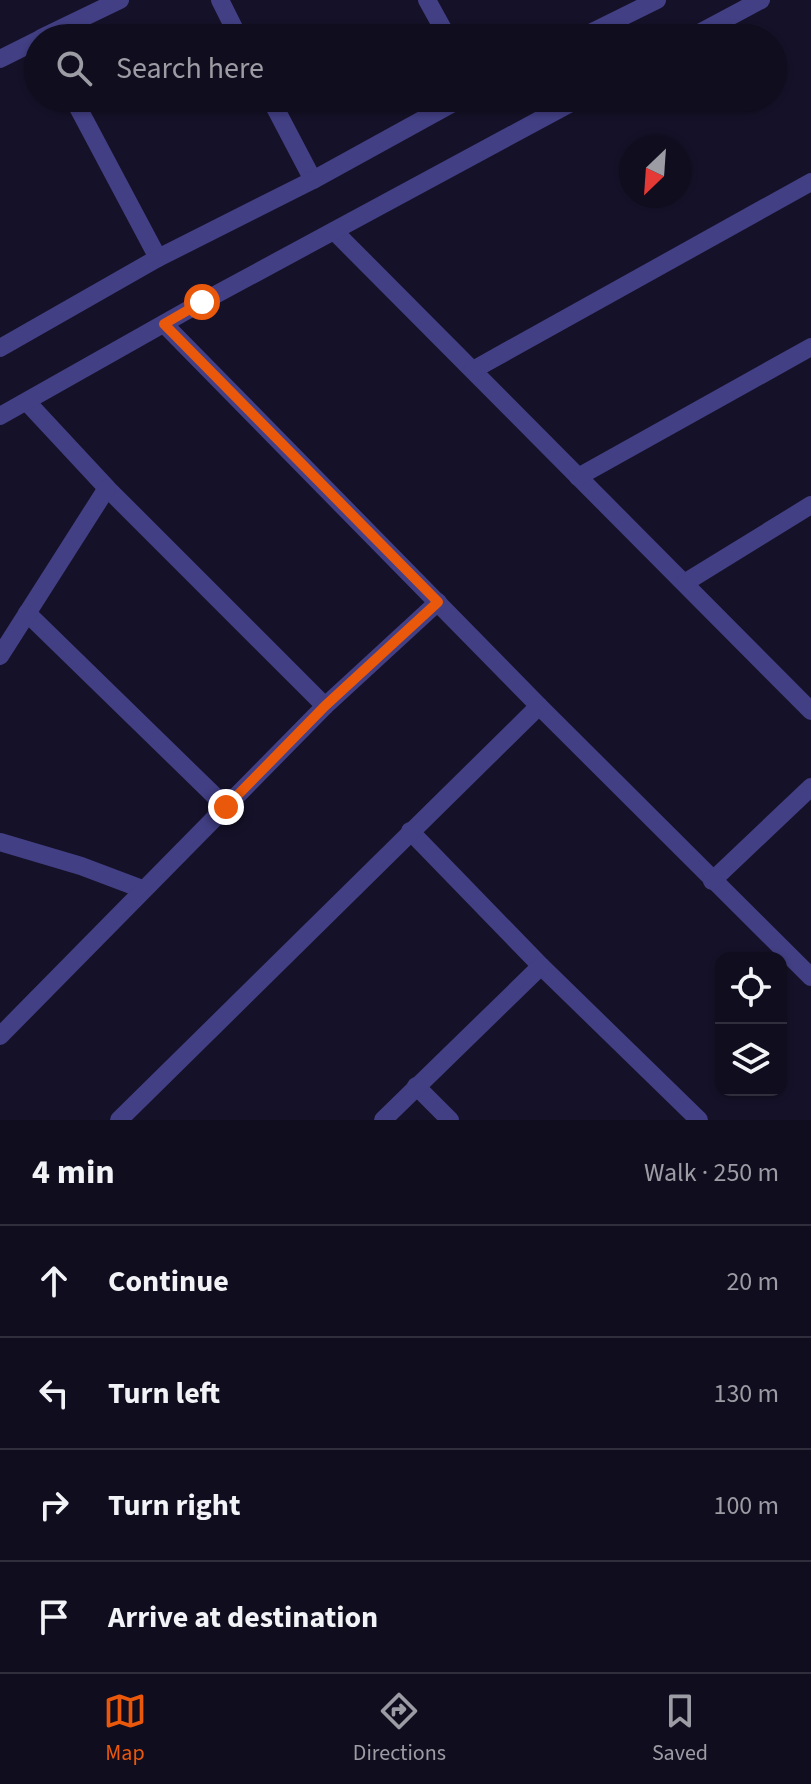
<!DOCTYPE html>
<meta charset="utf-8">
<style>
:root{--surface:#100d1e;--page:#191627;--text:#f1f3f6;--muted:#9c9ca4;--line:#302d3c;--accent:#ea580c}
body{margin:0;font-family:"Source Sans 3",sans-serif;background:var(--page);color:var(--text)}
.controls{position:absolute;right:24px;bottom:24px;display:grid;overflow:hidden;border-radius:16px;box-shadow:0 2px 6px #0004}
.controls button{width:72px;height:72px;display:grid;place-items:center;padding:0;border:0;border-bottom:2px solid var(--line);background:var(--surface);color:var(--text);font:40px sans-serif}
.compass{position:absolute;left:619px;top:136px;width:72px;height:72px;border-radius:50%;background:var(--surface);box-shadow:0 2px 6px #0004;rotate:205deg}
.stop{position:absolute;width:24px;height:24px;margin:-18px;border:6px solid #ea580c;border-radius:50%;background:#fff}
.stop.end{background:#ea580c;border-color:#fff;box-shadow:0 2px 8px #0008}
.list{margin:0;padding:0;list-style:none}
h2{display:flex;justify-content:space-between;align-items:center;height:104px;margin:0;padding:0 32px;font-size:34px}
h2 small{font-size:26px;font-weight:400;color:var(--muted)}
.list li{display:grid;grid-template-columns:52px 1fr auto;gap:24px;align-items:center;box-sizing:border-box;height:112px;padding:0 32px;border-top:2px solid var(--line)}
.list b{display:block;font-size:30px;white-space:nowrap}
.list em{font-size:26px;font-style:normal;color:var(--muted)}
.icon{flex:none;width:44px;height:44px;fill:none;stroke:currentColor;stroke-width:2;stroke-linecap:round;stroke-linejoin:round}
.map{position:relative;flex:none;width:811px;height:1120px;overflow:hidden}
.search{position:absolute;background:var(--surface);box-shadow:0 2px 6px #0004;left:24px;right:24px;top:24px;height:88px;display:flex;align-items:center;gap:20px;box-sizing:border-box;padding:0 28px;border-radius:44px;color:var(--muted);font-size:30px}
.sheet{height:552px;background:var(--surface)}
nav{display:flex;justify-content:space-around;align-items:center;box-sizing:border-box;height:112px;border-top:2px solid var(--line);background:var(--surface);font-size:22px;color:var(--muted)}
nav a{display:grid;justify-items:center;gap:4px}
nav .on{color:var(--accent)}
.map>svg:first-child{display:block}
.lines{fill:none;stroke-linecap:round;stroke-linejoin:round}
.minor{stroke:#423f84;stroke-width:18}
.route{stroke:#ea580c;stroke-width:10}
</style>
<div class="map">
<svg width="811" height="1120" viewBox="0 0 811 1120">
<rect width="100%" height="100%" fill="#151128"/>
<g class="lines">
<g class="minor">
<polyline points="220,0 239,38"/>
<polyline points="427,0 448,38"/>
<polyline points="41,38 120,0"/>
<polyline points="580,38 657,0"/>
<polyline points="690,38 761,0"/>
<polyline points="0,59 38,40"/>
<polyline points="73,98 158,258"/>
<polyline points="270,98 313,180"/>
<polyline points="334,231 811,711"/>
<polyline points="164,324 539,706 811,977"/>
<polyline points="0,348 158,258 313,180 462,98"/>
<polyline points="473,370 811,182"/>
<polyline points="27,402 107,488 325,706"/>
<polyline points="0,416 202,302 580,98"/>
<polyline points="578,477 811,347"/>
<polyline points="686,582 811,505"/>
<polyline points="27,613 226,807"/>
<polyline points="0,656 107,488"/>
<polyline points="410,831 541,966 699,1120"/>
<polyline points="0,842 81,866 142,889"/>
<polyline points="712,881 811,787"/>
<polyline points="0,1036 325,706 438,602"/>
<polyline points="416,1086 450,1120"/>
<polyline points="119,1120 539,706"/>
<polyline points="383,1120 541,966"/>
</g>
</g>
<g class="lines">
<polyline class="route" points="202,302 164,324 438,602 325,706 226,807"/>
</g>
</svg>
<div class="controls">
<button><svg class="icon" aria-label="locate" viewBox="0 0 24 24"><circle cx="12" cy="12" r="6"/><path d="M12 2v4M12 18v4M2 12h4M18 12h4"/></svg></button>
<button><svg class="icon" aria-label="layers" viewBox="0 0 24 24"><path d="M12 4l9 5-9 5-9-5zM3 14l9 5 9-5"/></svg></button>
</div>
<svg class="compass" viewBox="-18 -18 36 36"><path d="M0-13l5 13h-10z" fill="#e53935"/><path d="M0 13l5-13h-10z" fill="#9c9ca4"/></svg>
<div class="stop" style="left:202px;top:302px"></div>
<div class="stop end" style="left:226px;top:807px"></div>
<div class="search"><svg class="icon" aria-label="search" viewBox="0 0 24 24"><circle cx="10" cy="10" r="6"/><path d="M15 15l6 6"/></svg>Search here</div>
</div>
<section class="sheet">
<h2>4 min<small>Walk · 250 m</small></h2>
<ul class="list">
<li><svg class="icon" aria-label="ahead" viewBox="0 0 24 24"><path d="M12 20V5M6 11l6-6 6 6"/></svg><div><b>Continue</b></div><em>20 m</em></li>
<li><svg class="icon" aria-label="left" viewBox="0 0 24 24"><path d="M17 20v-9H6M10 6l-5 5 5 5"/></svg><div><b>Turn left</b></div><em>130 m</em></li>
<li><svg class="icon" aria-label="right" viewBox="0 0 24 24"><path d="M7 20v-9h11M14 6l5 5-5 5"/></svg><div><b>Turn right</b></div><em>100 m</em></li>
<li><svg class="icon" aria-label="arrive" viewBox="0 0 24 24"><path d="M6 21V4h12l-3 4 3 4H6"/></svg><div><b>Arrive at destination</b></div></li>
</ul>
</section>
<nav>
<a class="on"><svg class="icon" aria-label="map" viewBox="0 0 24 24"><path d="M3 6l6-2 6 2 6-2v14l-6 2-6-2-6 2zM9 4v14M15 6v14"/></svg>Map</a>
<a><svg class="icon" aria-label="directions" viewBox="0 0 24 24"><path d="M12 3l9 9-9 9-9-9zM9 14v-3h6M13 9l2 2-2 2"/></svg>Directions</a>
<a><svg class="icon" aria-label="saved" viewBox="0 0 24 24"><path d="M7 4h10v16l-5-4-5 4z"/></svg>Saved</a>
</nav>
